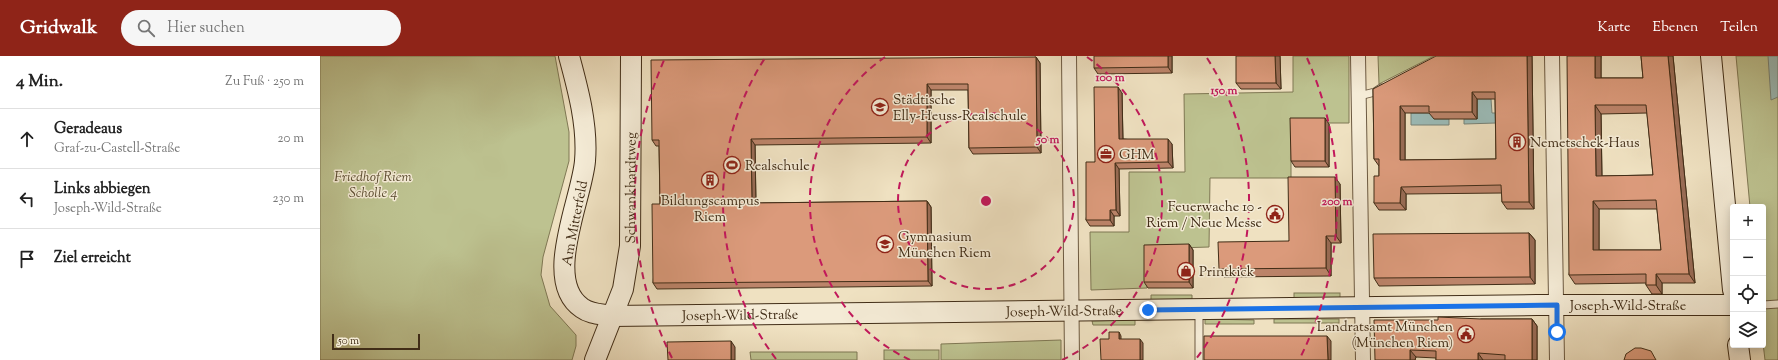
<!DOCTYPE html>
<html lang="de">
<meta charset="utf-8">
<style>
:root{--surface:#fff;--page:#f6f6f6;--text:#222;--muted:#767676;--line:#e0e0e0;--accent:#8f2418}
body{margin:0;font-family:"Sorts Mill Goudy",serif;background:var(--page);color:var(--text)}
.controls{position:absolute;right:12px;bottom:12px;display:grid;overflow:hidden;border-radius:4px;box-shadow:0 2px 10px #0003}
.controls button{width:36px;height:36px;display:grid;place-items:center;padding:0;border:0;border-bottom:1px solid var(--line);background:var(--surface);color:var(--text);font:20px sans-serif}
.scale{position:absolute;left:12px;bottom:10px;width:88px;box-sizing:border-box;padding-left:4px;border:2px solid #412d17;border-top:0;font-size:11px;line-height:14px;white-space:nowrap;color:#412d17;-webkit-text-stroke:3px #f5ecd7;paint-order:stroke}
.stop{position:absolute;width:12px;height:12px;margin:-9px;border:3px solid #1a73e8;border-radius:50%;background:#fff}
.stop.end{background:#1a73e8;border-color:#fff;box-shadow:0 1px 4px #0008}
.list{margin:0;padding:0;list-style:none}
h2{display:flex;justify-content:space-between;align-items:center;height:52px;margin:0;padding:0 16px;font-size:17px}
h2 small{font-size:13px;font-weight:400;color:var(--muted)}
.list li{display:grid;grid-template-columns:26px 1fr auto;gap:12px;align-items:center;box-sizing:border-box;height:60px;padding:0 16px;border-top:1px solid var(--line)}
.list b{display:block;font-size:15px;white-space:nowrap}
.list p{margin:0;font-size:13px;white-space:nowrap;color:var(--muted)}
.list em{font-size:13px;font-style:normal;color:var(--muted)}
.icon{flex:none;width:22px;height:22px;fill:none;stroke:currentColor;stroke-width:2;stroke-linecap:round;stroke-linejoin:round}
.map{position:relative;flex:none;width:1458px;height:304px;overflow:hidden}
header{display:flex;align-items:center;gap:24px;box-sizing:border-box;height:56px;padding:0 20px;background:var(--accent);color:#fff}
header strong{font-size:19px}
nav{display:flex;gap:22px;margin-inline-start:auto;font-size:14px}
.search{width:280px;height:36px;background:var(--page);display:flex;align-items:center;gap:10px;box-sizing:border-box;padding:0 14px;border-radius:22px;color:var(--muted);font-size:15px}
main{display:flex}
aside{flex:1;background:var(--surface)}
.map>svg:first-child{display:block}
.green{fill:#bdc290;stroke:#7f7854}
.water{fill:#9bbcb9;stroke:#778378}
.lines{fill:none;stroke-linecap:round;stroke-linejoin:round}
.lane-casing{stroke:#6c5a42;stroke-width:9}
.street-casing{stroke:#6c5a42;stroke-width:16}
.secondary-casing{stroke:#412d17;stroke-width:22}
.lane{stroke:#f5ecd7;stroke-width:7}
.street{stroke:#f5ecd7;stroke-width:14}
.secondary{stroke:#f5ecd7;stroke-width:20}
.wall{fill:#bc846a;stroke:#412d17;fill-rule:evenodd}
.shaded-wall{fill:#996c56;stroke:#412d17}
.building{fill:#db9a7b;stroke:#412d17;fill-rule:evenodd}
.route{stroke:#1a73e8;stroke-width:5}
.ring{fill:none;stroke:#c2185b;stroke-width:2;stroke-dasharray:7 5}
.labels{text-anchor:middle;stroke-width:3;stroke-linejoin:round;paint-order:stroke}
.poi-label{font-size:14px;fill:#412d17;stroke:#f5ecd7;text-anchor:start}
.park-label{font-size:14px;font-style:italic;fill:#5a4b2f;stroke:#f5ecd7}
.street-label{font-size:14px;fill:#412d17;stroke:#f5ecd7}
.centre{fill:#c2185b;stroke:#f5ecd7;stroke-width:2}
.ring-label{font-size:12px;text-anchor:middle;font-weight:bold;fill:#c2185b;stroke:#f5ecd7;stroke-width:3;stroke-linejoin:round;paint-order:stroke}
</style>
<header>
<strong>Gridwalk</strong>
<div class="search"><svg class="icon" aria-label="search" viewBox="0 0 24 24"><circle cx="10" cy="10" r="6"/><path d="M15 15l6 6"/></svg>Hier suchen</div>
<nav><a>Karte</a><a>Ebenen</a><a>Teilen</a></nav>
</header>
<main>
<aside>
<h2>4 Min.<small>Zu Fuß · 250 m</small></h2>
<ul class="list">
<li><svg class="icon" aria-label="ahead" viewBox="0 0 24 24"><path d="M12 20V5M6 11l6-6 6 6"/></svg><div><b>Geradeaus</b><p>Graf-zu-Castell-Straße</p></div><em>20 m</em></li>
<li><svg class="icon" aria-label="left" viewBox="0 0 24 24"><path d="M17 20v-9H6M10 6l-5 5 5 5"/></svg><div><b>Links abbiegen</b><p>Joseph-Wild-Straße</p></div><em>230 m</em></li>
<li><svg class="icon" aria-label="arrive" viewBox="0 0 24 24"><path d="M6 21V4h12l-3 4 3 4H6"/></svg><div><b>Ziel erreicht</b></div></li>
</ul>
</aside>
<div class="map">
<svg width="1458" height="304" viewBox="0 0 1458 304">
<rect width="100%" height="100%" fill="#efe1c1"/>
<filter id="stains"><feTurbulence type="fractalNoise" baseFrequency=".005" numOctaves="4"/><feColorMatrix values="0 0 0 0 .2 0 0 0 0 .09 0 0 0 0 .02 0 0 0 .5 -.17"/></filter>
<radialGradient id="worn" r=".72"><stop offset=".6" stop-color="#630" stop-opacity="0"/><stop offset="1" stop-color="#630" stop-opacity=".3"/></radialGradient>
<g class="green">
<polygon points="0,0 235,0 249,76 249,105 223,201 221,219 230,250 256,279 256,290 252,304 0,304"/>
<polygon points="973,0 1029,0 1029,67 971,67 971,122 890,122 889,191 826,193 827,232 771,234 770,176 809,176 809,116 865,116 864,38 973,36"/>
<polygon points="1058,0 1114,0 1059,28"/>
<polygon points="1416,0 1458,0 1458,304 1445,304 1443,287 1443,151 1430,151"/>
<rect x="974" y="237" width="46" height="9"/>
<polygon points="831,239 872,239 872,243 831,244"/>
<polygon points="885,263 934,264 934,268 885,268"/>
<rect x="954" y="263" width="65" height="4"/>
<polygon points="815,264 815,269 773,269 772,265"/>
<polygon points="741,284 741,304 621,304 621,288"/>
<rect x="564" y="294" width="55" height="10"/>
<polygon points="430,296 537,296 537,304 431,304"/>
</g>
<g class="water">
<polygon points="1448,0 1458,0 1458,41 1451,44"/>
<polygon points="1157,43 1171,43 1172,57 1176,57 1176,67 1144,68 1144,63 1157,63"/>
<polygon points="1091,57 1114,57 1114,63 1129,63 1129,69 1091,69"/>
</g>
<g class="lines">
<g class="lane-casing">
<g id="lane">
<polyline points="1039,40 1055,36 1061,32"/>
<polyline points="1443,249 1458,248"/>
<polyline points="879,304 879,254"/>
</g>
</g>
<g class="street-casing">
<g id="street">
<polyline points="749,0 752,304"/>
<polyline points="1038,0 1043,304"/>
<polyline points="1232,0 1237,304"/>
</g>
</g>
<g class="secondary-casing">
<g id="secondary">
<path id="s1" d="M249 0C258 33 268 70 265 105 262 143 222 225 262 252 270 258 281 258 291 260L1217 249H1413"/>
<polyline points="1391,0 1413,234"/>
<polyline points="1418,289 1420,304"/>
<path id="s2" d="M275 304 303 233 310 190 311 0"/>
</g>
</g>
<use href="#lane" class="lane"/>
<use href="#street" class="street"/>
<use href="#secondary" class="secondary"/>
</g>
<g class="wall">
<polygon points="852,0 852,17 778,18 774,12"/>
<polygon points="960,0 961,33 921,33 916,27"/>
<path d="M1212 0 1214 153H1187L1182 146V137L1086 138V154H1059L1054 147 1059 120V110L1054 103 1053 33ZM1157 43H1175L1176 103 1085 104V57H1109L1114 63H1157Z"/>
<path d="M1281 0V22H1323L1321 0H1353L1375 227H1342V238H1332L1326 229V227L1255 228 1249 219ZM1327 57 1333 119 1282 120 1281 58ZM1279 153H1337L1341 194H1279Z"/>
<polygon points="716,1 720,7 721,97 653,98 649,92 648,34 611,34 611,87 435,89 436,147 607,145 611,151 612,230 337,233 333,227 340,148 339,90 336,90 332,84"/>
<polygon points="802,37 803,83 852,88 853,112 799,113 800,160 794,160 794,170 770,170 766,164 775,106"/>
<polygon points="1009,68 1009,111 975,111 971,105"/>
<polygon points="1020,128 1021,187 1011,187 1011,220 904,221 899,213 969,185"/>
<polygon points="1209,177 1215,184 1215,228 1059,230 1054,222"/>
<polygon points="869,188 873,194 873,232 828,232 824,226"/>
<polygon points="1161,263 1212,263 1217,270 1217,304 1116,304 1116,302 1096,301 1095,304 1055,304"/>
</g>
<g class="shaded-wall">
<polygon points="848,0 852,0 852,17 848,11"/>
<polygon points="955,0 960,0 961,33 956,27"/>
<polygon points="1207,0 1212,0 1214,153 1209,146"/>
<polygon points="1275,0 1281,0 1281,31 1275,22"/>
<polygon points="1348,0 1353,0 1375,227 1369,218"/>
<polygon points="716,1 720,7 721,97 717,91"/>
<polygon points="607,28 611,34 611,87 607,81"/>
<polygon points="798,31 802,37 803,89 799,83"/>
<polygon points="1152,36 1157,43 1157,63 1152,56"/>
<polygon points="1275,49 1281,58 1282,128 1276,120"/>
<polygon points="1080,50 1085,57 1085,111 1080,104"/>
<polygon points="1005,62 1009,68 1009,111 1005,105"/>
<polygon points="431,83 435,89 436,152 432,147"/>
<polygon points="848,83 852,88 853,112 848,106"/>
<polygon points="795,107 799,113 800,160 796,154"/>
<polygon points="1015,121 1020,128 1021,187 1016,180"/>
<polygon points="1081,131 1086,138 1086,154 1080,147"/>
<polygon points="607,145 611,151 612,230 608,225"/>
<polygon points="1273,145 1279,153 1279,203 1273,194"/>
<polygon points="790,154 794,160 794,170 790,164"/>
<polygon points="1209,177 1215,184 1215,228 1210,221"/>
<polygon points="1006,180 1011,187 1011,220 1006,212"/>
<polygon points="869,188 873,194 873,232 869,226"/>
<polygon points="1336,218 1342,227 1342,238 1336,229"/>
<polygon points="1212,263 1217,270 1217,304 1212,304"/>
<polygon points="799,276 801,280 801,287 799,283"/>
<polygon points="1007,280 1011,285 1011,304 1008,304"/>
<polygon points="820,283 823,287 823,304 820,304"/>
<polygon points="411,285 415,291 415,304 411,304"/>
<polygon points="1090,294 1096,301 1095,304 1090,304"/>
<polygon points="1158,297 1163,304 1158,304"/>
</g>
<g class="building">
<polygon points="774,0 848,0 848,11 774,12"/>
<polygon points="916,0 955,0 956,27 916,27"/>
<path d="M1116 0H1207L1209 146H1182L1181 129 1081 131 1080 147H1054V120H1059V103H1054L1053 33ZM1152 36H1175L1176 103 1080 104V50H1109V56H1152Z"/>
<path d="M1247 0H1275V22H1323L1321 0H1348L1369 218H1336V229H1326V218L1249 219ZM1275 49H1326L1333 119 1276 120ZM1336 144 1341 194H1273V145Z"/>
<polygon points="716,1 717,91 649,92 648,28 607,28 607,81 431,83 432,147 607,145 608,225 333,227 332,148 340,148 339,84 332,84 331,4"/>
<polygon points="774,31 798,31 799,83 848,83 848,106 795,107 796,154 790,154 790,164 766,164 766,106 775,106"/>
<polygon points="970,62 1005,62 1005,105 971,105"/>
<polygon points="968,121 1015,121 1016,180 1006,180 1006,212 899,213 898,186 969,185"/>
<polygon points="1209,177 1210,221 1054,222 1053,178"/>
<polygon points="869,188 869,226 824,226 824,189"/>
<polygon points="1118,261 1161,263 1212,263 1212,304 1185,304 1185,299 1158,297 1158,304 1116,304 1116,295 1090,294 1090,304 1055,304 1054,264 1118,264"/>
<polygon points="789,276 799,276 799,283 820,283 820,304 781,304 780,283 789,283"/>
<polygon points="884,280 1007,280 1008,304 884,304"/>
<polygon points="411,285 411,304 348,304 347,286"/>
<polygon points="1315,292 1321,292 1331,295 1336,304 1304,304 1306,298"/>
</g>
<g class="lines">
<polyline class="route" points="828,254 1237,249 1237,276"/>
</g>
<g class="ring">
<circle cx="666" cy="145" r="88"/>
<path d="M590 304A176 176 0 0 1 565 1M767 1A176 176 0 0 1 742 304"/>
<path d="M456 303A263 263 0 0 1 445 2M887 2A263 263 0 0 1 876 303"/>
<path d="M352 302A351 351 0 0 1 345 2M987 2A351 351 0 0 1 980 302"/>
</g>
<defs>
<g id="school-ring" transform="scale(0.9)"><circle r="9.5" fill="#f5ecd7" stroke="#8f2418" stroke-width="1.5"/><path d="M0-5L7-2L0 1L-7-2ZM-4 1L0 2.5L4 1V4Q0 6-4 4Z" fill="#8f2418"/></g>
<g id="building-ring" transform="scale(0.9)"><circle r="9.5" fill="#f5ecd7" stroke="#8f2418" stroke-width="1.5"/><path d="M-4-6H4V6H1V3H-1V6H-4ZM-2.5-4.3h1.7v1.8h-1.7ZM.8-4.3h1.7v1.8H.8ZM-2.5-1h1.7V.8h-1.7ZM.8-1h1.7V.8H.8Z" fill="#8f2418"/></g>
<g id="office-ring" transform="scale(0.9)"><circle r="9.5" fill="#f5ecd7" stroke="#8f2418" stroke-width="1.5"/><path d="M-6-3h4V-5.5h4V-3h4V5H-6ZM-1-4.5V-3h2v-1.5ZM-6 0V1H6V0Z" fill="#8f2418"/></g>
<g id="stadium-ring" transform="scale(0.9)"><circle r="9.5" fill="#f5ecd7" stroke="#8f2418" stroke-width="1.5"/><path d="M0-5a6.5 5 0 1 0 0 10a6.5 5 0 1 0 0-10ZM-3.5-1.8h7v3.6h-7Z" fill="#8f2418"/></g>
<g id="civic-ring" transform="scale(0.9)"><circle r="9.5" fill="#f5ecd7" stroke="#8f2418" stroke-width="1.5"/><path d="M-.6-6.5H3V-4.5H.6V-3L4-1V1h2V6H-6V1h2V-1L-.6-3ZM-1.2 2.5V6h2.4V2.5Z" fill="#8f2418"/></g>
<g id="shop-ring" transform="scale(0.9)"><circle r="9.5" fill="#f5ecd7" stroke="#8f2418" stroke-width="1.5"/><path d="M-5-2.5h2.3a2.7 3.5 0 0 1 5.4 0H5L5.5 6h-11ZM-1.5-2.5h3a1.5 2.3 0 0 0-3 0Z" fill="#8f2418"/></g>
</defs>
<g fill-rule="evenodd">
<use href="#school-ring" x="560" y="51"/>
<use href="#building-ring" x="1197" y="86"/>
<use href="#office-ring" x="786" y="98"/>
<use href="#stadium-ring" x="412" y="109"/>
<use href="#building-ring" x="390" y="124"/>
<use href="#civic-ring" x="955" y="158"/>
<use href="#school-ring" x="565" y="188"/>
<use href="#shop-ring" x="866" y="215"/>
<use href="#civic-ring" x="1146" y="278"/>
</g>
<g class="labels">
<g class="poi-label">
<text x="573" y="48">Städtische<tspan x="573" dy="16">Elly-Heuss-Realschule</tspan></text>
<text x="1210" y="91">Nemetschek-Haus</text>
<text x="799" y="103">GHM</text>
<text x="425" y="114">Realschule</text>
<text x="390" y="149" text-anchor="middle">Bildungscampus<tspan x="390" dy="16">Riem</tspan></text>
<text x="942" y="155" text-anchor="end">Feuerwache 10 -<tspan x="942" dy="16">Riem / Neue Messe</tspan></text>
<text x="578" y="185">Gymnasium<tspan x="578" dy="16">München Riem</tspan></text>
<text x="879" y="220">Printkick</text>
<text x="1133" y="275" text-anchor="end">Landratsamt München<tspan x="1133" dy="16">(München Riem)</tspan></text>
</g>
<g class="park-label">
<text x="53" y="125">Friedhof Riem<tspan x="53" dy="16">Scholle 4</tspan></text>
</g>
<g class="street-label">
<text dy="5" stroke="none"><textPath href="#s2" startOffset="178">Schwankhardtweg</textPath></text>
<text transform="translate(254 167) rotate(-79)" y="5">Am Mitterfeld</text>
<text dy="5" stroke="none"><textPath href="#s1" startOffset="1309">Joseph-Wild-Straße</textPath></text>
<text dy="5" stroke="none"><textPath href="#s1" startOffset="745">Joseph-Wild-Straße</textPath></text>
<text dy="5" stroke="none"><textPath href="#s1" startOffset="421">Joseph-Wild-Straße</textPath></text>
</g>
</g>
<circle cx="666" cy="145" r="6" class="centre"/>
<g class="ring-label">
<text x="790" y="25">100 m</text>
<text x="904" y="38">150 m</text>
<text x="728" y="87">50 m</text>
<text x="1017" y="149">200 m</text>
</g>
<rect width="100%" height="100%" filter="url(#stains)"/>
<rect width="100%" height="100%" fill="url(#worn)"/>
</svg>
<div class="controls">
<button>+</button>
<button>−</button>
<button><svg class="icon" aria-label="locate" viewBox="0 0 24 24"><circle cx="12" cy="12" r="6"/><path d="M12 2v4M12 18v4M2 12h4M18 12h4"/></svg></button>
<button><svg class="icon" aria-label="layers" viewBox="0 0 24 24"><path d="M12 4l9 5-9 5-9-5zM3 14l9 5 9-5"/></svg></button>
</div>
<div class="scale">50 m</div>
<div class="stop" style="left:1237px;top:276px"></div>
<div class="stop end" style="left:828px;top:254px"></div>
</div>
</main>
